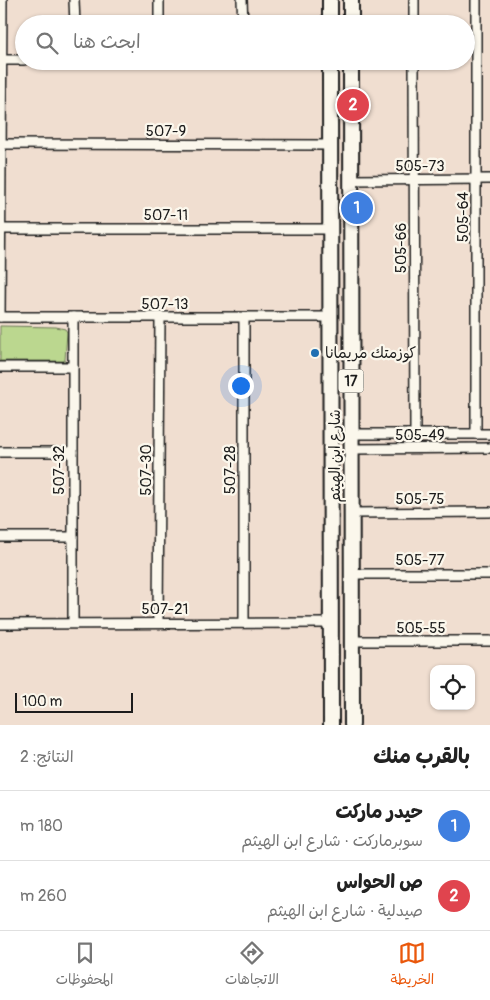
<!DOCTYPE html>
<html lang="ar">
<meta charset="utf-8">
<style>
:root{--surface:#fff;--page:#f6f6f6;--text:#222;--muted:#767676;--line:#e0e0e0;--accent:#ea580c}
body{margin:0;font-family:Pangolin,"Playpen Sans Arabic",sans-serif;background:var(--page);color:var(--text);direction:rtl}
.controls{position:absolute;right:15px;bottom:15px;display:grid;overflow:hidden;border-radius:10px;box-shadow:0 1px 4px #0004}
.controls button{width:45px;height:45px;display:grid;place-items:center;padding:0;border:0;border-bottom:1px solid var(--line);background:var(--surface);color:var(--text);font:25px sans-serif}
.scale{position:absolute;left:15px;bottom:12px;width:118px;box-sizing:border-box;padding-left:5px;border:2px solid #1c1c1c;border-top:0;font-size:14px;line-height:18px;white-space:nowrap;color:#1c1c1c;-webkit-text-stroke:4px #fbf7ec;paint-order:stroke}
.you{position:absolute;left:240px;top:385px;width:18px;height:18px;margin:-12px;border:4px solid #fff;border-radius:50%;background:#1a73e8;box-shadow:0 0 0 8px #1a73e833}
.badge{display:grid;place-items:center;width:32px;height:32px;border-radius:50%;background:var(--accent);color:#fff;font-size:16px;font-weight:700}
.pin{position:absolute;translate:-50% -50%;border:2px solid #fff;box-shadow:0 1px 5px #0006}
.list{margin:0;padding:0;list-style:none}
h2{display:flex;justify-content:space-between;align-items:center;height:65px;margin:0;padding:0 20px;font-size:21px}
h2 small{font-size:16px;font-weight:400;color:var(--muted)}
.list li{display:grid;grid-template-columns:32px 1fr auto;gap:15px;align-items:center;box-sizing:border-box;height:70px;padding:0 20px;border-top:1px solid var(--line)}
.list b{display:block;font-size:19px;white-space:nowrap}
.list p{margin:0;font-size:16px;white-space:nowrap;color:var(--muted)}
.list em{font-size:16px;font-style:normal;color:var(--muted)}
.icon{flex:none;width:28px;height:28px;fill:none;stroke:currentColor;stroke-width:2;stroke-linecap:round;stroke-linejoin:round}
.map{position:relative;flex:none;width:490px;height:725px;overflow:hidden;direction:ltr}
.search{position:absolute;background:var(--surface);box-shadow:0 1px 4px #0004;left:15px;right:15px;top:15px;height:55px;display:flex;align-items:center;gap:12px;box-sizing:border-box;padding:0 18px;border-radius:28px;color:var(--muted);font-size:19px}
.sheet{height:205px;background:var(--surface)}
nav{display:flex;justify-content:space-around;align-items:center;box-sizing:border-box;height:70px;border-top:1px solid var(--line);background:var(--surface);font-size:14px;color:var(--muted)}
nav a{display:grid;justify-items:center;gap:2px}
nav .on{color:var(--accent)}
.map>svg:first-child{display:block}
.green{fill:#bbd78f;stroke:#6c7a56}
.lines{fill:none;stroke-linecap:round;stroke-linejoin:round}
.street-casing{stroke:#1c1c1c;stroke-width:12}
.primary-casing{stroke:#1c1c1c;stroke-width:18}
.street{stroke:#fbf7ec;stroke-width:9}
.primary{stroke:#fbf7ec;stroke-width:14}
.poi-dot{fill:#1f6fb2;stroke:#fbf7ec;stroke-width:2}
.labels{text-anchor:middle;stroke-width:4.5;stroke-linejoin:round;paint-order:stroke}
.shield{fill:#fbf7ec;stroke:#5f5e5a;stroke-width:1}
.shield-label{font-size:14px;font-weight:bold;fill:#1c1c1c}
.street-label{font-size:15px;fill:#1c1c1c;stroke:#fbf7ec}
.poi-label{font-size:15px;fill:#1c1c1c;stroke:#fbf7ec;text-anchor:start}
</style>
<div class="map">
<svg width="490" height="725" viewBox="0 0 490 725">
<rect width="100%" height="100%" fill="#f0ded0"/>
<filter id="ink" filterUnits="userSpaceOnUse"><feTurbulence type="fractalNoise" baseFrequency=".02" numOctaves="2"/><feDisplacementMap in="SourceGraphic" scale="10" xChannelSelector="R" yChannelSelector="G"/><feConvolveMatrix kernelMatrix="1 2 1 2 8 2 1 2 1" color-interpolation-filters="sRGB"/></filter>
<g filter="url(#ink)">
<polygon class="green" points="0,326 56,327 65,329 67,332 65,360 63,361 0,361"/>
<g class="lines">
<g class="street-casing">
<g id="street">
<polyline points="74,0 75,24"/>
<polyline points="159,0 159,24"/>
<polyline points="242,0 243,24"/>
<polyline points="414,0 414,24"/>
<polyline points="2,60 24,60"/>
<polyline points="414,61 415,434"/>
<polyline points="1,144 330,145"/>
<polyline points="351,180 490,179"/>
<polyline points="1,229 330,229"/>
<polyline points="0,317 330,317"/>
<polyline points="0,317 2,0"/>
<polyline points="73,317 73,623"/>
<polyline points="0,367 73,367"/>
<polyline points="351,434 490,434"/>
<polyline points="476,434 476,0"/>
<polyline points="351,449 490,448"/>
<polyline points="0,452 73,452"/>
<polyline points="351,513 490,512"/>
<polyline points="0,537 73,537"/>
<polyline points="351,574 490,574"/>
<polyline points="158,623 160,317"/>
<polyline points="244,623 244,317"/>
<polyline points="0,624 331,623"/>
<polyline points="351,641 490,641"/>
</g>
</g>
<g class="primary-casing">
<g id="primary">
<polyline points="330,0 330,24"/>
<polyline points="351,0 351,24"/>
<polyline points="330,61 331,725"/>
<polyline points="351,61 352,725"/>
</g>
</g>
<use href="#street" class="street"/>
<use href="#primary" class="primary"/>
</g>
</g>
<circle class="poi-dot" cx="315" cy="353" r="5"/>
<g class="labels">
<rect class="shield" x="338.5" y="369.5" width="25" height="23" rx="4"/>
<g class="shield-label">
<text x="351" y="386">17</text>
</g>
<g class="street-label">
<text x="166" y="136">507-9</text>
<text x="420" y="171">505-73</text>
<text x="166" y="220">507-11</text>
<text transform="translate(463 217) rotate(-90)" y="5">505-64</text>
<text transform="translate(401 248) rotate(-90)" y="5">505-66</text>
<text x="165" y="309">507-13</text>
<text x="420" y="440">505-49</text>
<text transform="translate(335 456) rotate(-90)" y="5">شارع ابن الهيثم</text>
<text transform="translate(59 470) rotate(-90)" y="5">507-32</text>
<text transform="translate(146 470) rotate(-90)" y="5">507-30</text>
<text transform="translate(230 470) rotate(-90)" y="5">507-28</text>
<text x="420" y="504">505-75</text>
<text x="420" y="565">505-77</text>
<text x="165" y="614">507-21</text>
<text x="421" y="633">505-55</text>
</g>
<g class="poi-label">
<text x="325" y="358">كوزمتك مريمانا</text>
</g>
</g>
</svg>
<div class="controls">
<button><svg class="icon" aria-label="locate" viewBox="0 0 24 24"><circle cx="12" cy="12" r="6"/><path d="M12 2v4M12 18v4M2 12h4M18 12h4"/></svg></button>
</div>
<div class="scale">100 m</div>
<div class="you"></div>
<div class="pin badge" style="left:357px;top:208px;background:#3f7fe0">1</div>
<div class="pin badge" style="left:353px;top:105px;background:#e0444e">2</div>
<div class="search"><svg class="icon" aria-label="search" viewBox="0 0 24 24"><circle cx="10" cy="10" r="6"/><path d="M15 15l6 6"/></svg>ابحث هنا</div>
</div>
<section class="sheet">
<h2>بالقرب منك<small>النتائج: 2</small></h2>
<ul class="list">
<li><span class="badge" style="background:#3f7fe0">1</span><div><b>حيدر ماركت</b><p>سوبرماركت · شارع ابن الهيثم</p></div><em>180 m</em></li>
<li><span class="badge" style="background:#e0444e">2</span><div><b>ص الحواس</b><p>صيدلية · شارع ابن الهيثم</p></div><em>260 m</em></li>
</ul>
</section>
<nav>
<a class="on"><svg class="icon" aria-label="map" viewBox="0 0 24 24"><path d="M3 6l6-2 6 2 6-2v14l-6 2-6-2-6 2zM9 4v14M15 6v14"/></svg>الخريطة</a>
<a><svg class="icon" aria-label="directions" viewBox="0 0 24 24"><path d="M12 3l9 9-9 9-9-9zM9 14v-3h6M13 9l2 2-2 2"/></svg>الاتجاهات</a>
<a><svg class="icon" aria-label="saved" viewBox="0 0 24 24"><path d="M7 4h10v16l-5-4-5 4z"/></svg>المحفوظات</a>
</nav>
